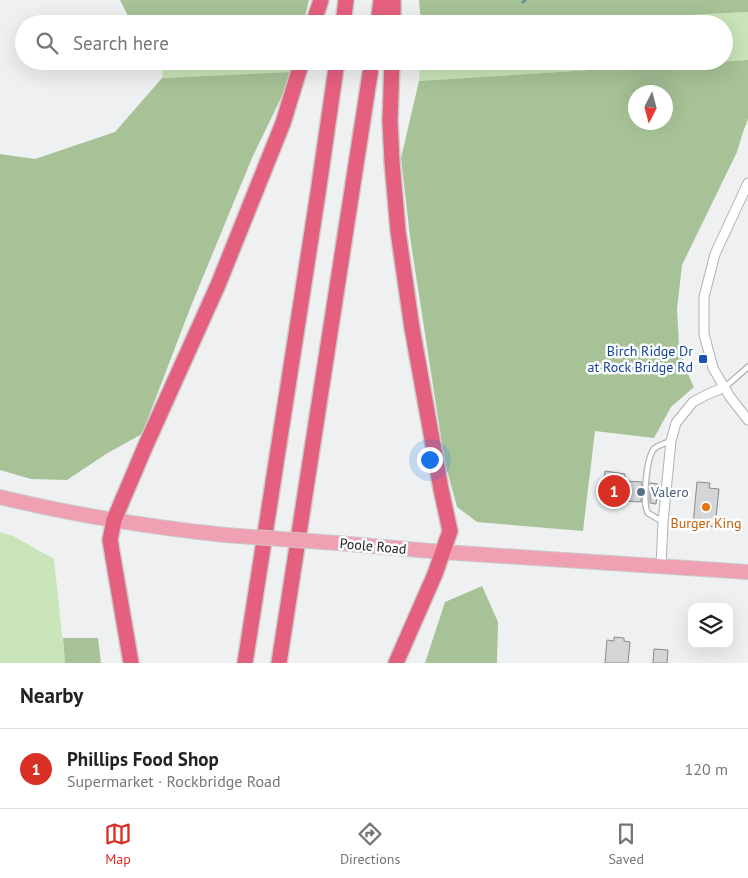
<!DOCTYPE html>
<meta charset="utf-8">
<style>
:root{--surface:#fff;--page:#f6f6f6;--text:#222;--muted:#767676;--line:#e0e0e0;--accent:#d93025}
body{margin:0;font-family:"PT Sans",sans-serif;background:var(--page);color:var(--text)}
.controls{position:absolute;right:15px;bottom:15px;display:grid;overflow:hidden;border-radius:10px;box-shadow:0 5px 20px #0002}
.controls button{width:45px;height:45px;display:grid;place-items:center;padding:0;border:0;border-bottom:1px solid var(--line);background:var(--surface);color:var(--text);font:25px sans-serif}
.compass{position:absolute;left:628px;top:85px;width:45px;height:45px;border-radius:50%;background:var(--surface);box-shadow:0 5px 20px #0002;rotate:186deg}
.you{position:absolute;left:429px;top:459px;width:18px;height:18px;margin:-12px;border:4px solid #fff;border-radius:50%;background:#1a73e8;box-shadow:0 0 0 8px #1a73e833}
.badge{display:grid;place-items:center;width:32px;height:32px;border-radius:50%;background:var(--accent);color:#fff;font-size:16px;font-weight:700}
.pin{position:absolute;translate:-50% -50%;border:2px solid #fff;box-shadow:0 1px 5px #0006}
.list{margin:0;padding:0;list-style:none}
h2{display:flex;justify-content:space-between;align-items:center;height:65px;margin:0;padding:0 20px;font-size:21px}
h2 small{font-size:16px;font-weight:400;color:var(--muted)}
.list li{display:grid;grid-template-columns:32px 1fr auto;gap:15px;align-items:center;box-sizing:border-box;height:80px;padding:0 20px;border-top:1px solid var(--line)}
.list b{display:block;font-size:19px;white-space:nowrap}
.list p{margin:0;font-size:16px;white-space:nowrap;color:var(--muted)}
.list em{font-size:16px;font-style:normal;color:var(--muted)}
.icon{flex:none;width:28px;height:28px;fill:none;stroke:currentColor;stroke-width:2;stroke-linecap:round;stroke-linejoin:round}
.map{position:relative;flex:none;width:748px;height:663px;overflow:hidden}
.search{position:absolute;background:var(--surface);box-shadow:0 5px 20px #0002;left:15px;right:15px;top:15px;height:55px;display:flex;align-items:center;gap:12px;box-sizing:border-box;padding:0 18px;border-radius:28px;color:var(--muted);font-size:19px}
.sheet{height:145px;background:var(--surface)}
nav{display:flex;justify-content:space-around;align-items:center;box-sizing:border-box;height:70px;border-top:1px solid var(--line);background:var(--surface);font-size:14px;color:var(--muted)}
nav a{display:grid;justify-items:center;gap:2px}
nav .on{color:var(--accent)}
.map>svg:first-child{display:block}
.green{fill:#c9e4b8}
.forest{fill:#a7c297;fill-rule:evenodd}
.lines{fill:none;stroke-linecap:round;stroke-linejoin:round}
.stream{stroke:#679498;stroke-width:3}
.building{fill:#d4d5d7;stroke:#888a8b}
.service-casing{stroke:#b0b1b3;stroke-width:7}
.minor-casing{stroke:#b0b1b3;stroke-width:11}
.primary-casing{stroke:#cacaca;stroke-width:16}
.motorway-casing{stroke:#cacaca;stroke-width:18}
.service{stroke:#fff;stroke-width:4.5}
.minor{stroke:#fff;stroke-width:9}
.primary{stroke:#efa0b2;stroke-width:14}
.motorway{stroke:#e5607e;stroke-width:15}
.primary-bridge-casing{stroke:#cacaca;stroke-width:16;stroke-linecap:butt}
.primary-bridge{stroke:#efa0b2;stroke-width:14}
.transit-dot{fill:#1a4fb4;stroke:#fcfdff;stroke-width:2}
.service-dot{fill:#5c6f8a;stroke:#fcfdff;stroke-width:2}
.food-dot{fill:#e8710a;stroke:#fcfdff;stroke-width:2}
.labels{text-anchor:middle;stroke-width:5;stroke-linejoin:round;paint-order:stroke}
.transit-label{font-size:14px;fill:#164399;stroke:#fcfdff;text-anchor:end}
.service-label{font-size:14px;fill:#4e5e75;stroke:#fcfdff;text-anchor:start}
.food-label{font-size:14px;fill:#c56008;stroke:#fcfdff}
.street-label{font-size:14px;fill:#232424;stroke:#fcfdff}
</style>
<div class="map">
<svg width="748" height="663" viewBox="0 0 748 663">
<rect width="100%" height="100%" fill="#eef0f2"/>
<g class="green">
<polygon points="748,12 748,60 419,81 420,61 724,61 724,24 514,24"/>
<polygon points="163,61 294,61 291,72 162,78"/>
<polygon points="0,532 13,536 54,559 65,663 0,663"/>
</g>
<g class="forest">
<polygon points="120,0 309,0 303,24 132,24"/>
<polygon points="419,0 748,0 748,12 514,24 421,24"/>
<path d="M748 60V119L743 132 737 152 682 265 677 309 679 346 690 379 694 387 671 407 654 438 595 431 583 531 477 522 457 507 445 463 410 237 401 158 419 81ZM636 92H666V122H636Z"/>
<polygon points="291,72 282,96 252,158 191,306 142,434 106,454 67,480 31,479 0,470 0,154 35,159 115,132 162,78"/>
<polygon points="482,586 498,622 497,663 425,663 445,602"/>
<polygon points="98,638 101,663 65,663 63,638"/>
</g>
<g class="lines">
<polyline class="stream" points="523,2 525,0"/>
</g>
<g class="building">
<polygon points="605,471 625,474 625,481 642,482 641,502 624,501 623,504 602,503"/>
<polygon points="697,482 710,483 709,488 719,489 715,527 693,525"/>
<polygon points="650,483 658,484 656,504 650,503"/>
<polygon points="614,637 624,638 624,641 630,642 628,663 605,663 607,640 614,641"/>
<polygon points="654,649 668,650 667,663 653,663"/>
</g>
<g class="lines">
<g class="service-casing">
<g id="service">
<polyline points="725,387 748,367"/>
<path d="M663 522 648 513 646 508C644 496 646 456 655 448 659 445 666 443 671 441"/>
</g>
</g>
<g class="minor-casing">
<g id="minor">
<polyline points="748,183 715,254 704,297 704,334 713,368 730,397 748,420"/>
<polyline points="661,566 663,522 671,441 676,423 693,402 706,395 725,387"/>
</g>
</g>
<g class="primary-casing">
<g id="primary">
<path d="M0 497C74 515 149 527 225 535"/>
<polyline points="337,543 443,552 748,572"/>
</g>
</g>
<g class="motorway-casing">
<g id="motorway">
<polyline points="313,24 321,0"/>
<polyline points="343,24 346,0"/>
<polyline points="378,24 381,0"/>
<polyline points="393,24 393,0"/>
<polyline points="392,61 390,121 392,162 398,231 412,328 441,489 450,531 435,574 396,663"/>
<polyline points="131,663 110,540 114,520 145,447 218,285 283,123 302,61"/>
<polyline points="245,663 318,193 337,61"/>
<polyline points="279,663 372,61"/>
</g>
</g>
<use href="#service" class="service"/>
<use href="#minor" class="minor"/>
<use href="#primary" class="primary"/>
<use href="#motorway" class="motorway"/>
<g class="primary-bridge-casing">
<polyline id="primary-bridge" points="225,535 337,543"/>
</g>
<use href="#primary-bridge" class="primary-bridge"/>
</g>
<rect class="transit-dot" x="698" y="354" width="10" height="10" rx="2.5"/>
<circle class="service-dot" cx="641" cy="492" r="5"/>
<circle class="food-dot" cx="706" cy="507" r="5"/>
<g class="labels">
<g class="transit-label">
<text x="693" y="356">Birch Ridge Dr<tspan x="693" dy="16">at Rock Bridge Rd</tspan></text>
</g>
<g class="service-label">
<text x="651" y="497">Valero</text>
</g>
<g class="food-label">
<text x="706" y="528">Burger King</text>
</g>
<g class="street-label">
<text transform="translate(373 546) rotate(5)" y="5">Poole Road</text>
</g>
</g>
</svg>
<div class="controls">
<button><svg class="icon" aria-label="layers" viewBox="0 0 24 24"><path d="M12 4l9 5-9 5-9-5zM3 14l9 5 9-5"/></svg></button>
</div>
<svg class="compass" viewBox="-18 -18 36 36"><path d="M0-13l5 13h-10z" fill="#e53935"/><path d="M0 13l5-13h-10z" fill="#767676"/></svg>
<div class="you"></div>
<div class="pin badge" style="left:614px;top:491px">1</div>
<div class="search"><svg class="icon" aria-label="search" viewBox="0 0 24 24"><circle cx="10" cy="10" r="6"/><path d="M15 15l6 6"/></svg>Search here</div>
</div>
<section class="sheet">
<h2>Nearby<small></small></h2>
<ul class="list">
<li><span class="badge">1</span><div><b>Phillips Food Shop</b><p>Supermarket · Rockbridge Road</p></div><em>120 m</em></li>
</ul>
</section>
<nav>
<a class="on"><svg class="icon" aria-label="map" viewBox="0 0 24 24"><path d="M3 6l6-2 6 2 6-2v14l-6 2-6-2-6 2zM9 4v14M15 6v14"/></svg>Map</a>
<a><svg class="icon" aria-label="directions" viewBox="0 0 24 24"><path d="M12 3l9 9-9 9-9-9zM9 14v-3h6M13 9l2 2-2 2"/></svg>Directions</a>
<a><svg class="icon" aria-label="saved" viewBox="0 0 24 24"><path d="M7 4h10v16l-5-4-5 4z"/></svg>Saved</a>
</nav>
